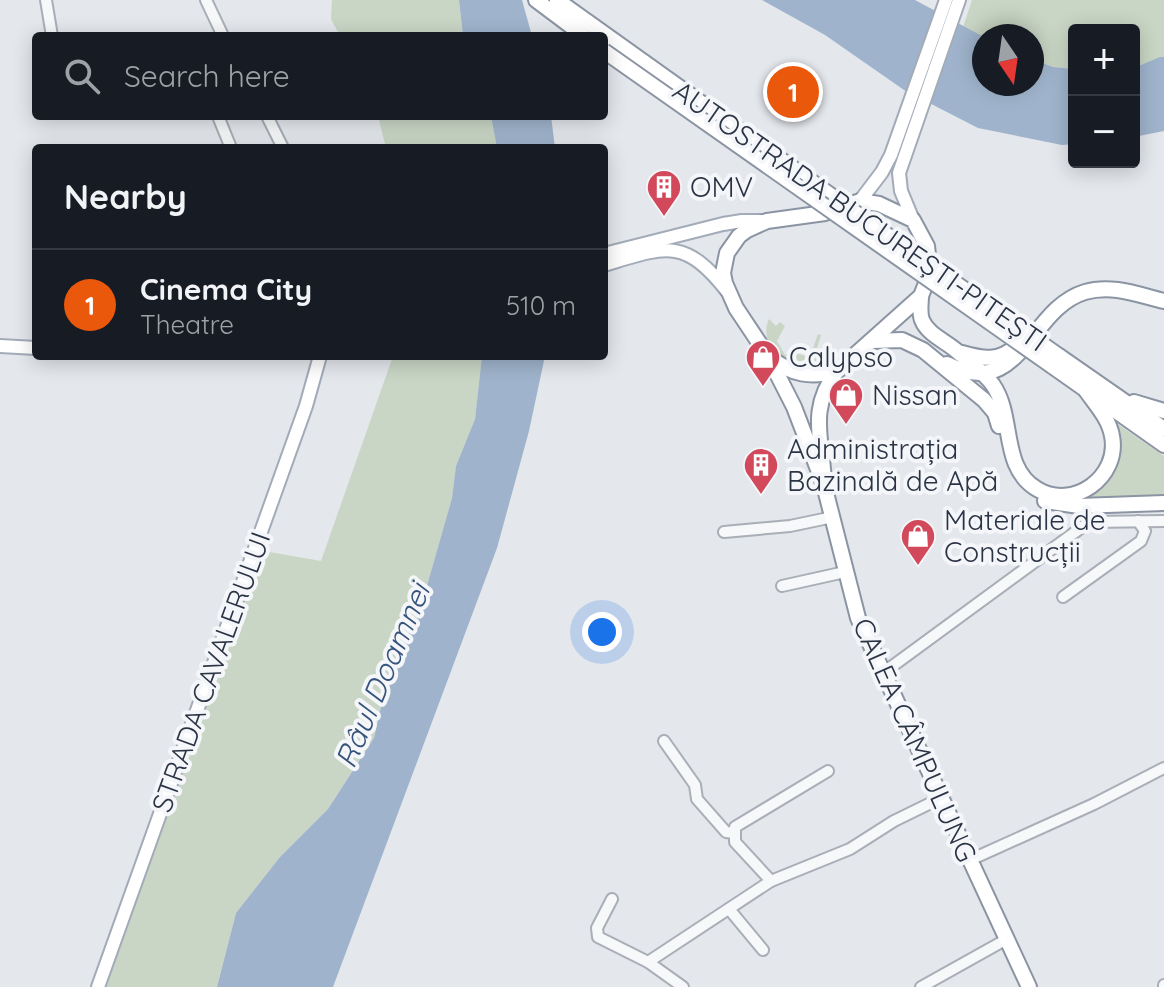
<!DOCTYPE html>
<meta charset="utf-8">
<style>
:root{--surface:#171b24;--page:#242831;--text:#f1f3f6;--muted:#9ea1a6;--line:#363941;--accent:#ea580c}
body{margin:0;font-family:Quicksand,sans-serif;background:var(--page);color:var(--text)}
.controls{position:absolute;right:24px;top:24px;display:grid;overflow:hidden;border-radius:8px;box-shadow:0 4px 20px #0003}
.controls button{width:72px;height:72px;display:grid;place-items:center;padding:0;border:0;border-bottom:2px solid var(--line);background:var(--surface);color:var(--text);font:40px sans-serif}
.compass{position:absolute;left:972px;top:24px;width:72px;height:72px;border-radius:50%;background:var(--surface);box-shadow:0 4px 20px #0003;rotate:167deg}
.you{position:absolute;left:602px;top:632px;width:28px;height:28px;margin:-20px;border:6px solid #fff;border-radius:50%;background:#1a73e8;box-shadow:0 0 0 12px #1a73e833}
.badge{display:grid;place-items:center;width:52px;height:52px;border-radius:50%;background:var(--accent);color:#fff;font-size:26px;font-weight:700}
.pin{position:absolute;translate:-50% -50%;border:4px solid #fff;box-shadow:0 2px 8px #0006}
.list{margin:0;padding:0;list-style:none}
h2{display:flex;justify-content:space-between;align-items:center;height:104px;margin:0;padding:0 32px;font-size:34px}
h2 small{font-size:26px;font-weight:400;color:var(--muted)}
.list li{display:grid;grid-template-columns:52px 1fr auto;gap:24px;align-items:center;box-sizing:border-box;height:112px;padding:0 32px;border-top:2px solid var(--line)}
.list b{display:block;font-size:30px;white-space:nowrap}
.list p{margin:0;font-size:26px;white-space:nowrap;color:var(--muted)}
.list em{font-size:26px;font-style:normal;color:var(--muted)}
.icon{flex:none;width:44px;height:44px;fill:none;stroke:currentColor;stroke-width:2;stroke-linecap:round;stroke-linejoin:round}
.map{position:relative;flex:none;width:1164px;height:987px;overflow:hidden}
.search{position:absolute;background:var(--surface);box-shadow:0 4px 20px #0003;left:32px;top:32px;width:576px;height:88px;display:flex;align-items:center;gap:20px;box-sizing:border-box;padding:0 28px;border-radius:8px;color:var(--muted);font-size:30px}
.panel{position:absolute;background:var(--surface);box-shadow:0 4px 20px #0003;left:32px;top:144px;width:576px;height:216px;border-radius:8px}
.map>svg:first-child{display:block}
.green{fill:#c9d6c5}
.water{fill:#9fb4cc}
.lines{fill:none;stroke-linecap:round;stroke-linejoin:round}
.minor-casing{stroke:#a9aeb7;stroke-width:14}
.major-casing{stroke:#a3abb8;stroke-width:16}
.highway-casing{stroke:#8b94a3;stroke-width:18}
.minor{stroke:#f7f8fa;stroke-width:10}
.major{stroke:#fff;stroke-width:12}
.highway{stroke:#fff;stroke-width:14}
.highway-bridge-casing{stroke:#8b94a3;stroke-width:18;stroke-linecap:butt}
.highway-bridge{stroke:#fff;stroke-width:14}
.labels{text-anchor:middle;stroke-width:8;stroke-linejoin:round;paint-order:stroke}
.poi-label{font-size:28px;fill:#2b3445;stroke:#f4f6f9;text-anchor:start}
.street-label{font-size:28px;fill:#2b3445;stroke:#f4f6f9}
.water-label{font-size:30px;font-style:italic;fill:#34527a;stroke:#f4f6f9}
</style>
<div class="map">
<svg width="1164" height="987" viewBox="0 0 1164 987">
<rect width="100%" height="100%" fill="#e4e7ec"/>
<g class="green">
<polygon points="332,0 459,0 463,36 340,36 331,19"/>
<polygon points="972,0 1164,0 1164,57 1134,68 1134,30 1074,30 1074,69 1053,67 1032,59 1032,36 984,37 963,27"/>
<polygon points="378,116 491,116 497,148 386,148"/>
<path d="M769 319 776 326 780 322 785 326 777 341 785 355 790 352 810 357 818 334 821 335 814 358 825 361 830 346 844 355C812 387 753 353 769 319Z"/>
<polygon points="400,356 482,356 475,419 456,466 452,498 418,617 390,667 374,738 328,809 280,857 236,913 217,987 91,987 247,548 321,561 392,359"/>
<polygon points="1107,417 1164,456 1164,500 1093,502 1076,498 1110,471"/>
</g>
<g class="water">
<polygon points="459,0 522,0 532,36 463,36"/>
<polygon points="762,0 915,0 984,37 984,84 1032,84 1032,59 1053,67 1074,69 1074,144 1062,145 978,128 904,90 825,35"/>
<polygon points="1160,57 1164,57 1164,131 1134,137 1134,68"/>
<polygon points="491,116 551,116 555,148 497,148"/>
<polygon points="482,356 545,356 529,431 497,548 333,987 217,987 236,913 280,857 328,809 374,738 390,667 418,617 452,498 456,466 475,419"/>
</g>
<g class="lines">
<g class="minor-casing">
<g id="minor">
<polyline points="46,0 52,36"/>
<polyline points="206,0 223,36"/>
<polyline points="218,116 231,148"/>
<polyline points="267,116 283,148"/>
<polyline points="724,532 790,526 833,517"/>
<polyline points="782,586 845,572"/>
<polyline points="1063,597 1141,541 1145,531 1138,521"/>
<polyline points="883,673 1089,522 1164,521"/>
<polyline points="664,741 695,785 697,799 726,832 734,833"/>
<polyline points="970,860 1094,804 1164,768"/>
<polyline points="771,881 735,842 735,827 828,771"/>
<polyline points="612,899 597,928 598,937 648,962 683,987"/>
<polyline points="729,909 763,950"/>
<polyline points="648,962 771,881 850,849 894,821 941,798"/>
<polyline points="921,987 1007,939"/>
<polyline points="1164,987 1164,985"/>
</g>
</g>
<g class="major-casing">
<g id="major">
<polyline points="860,201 882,172 891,155 946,0"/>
<polyline points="913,220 901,191 899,173 959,0"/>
<polyline points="604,254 723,224 742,221 765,221"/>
<path d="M604 265C664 247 684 236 727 291"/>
<polyline points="0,346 36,348"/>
<polyline points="98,987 306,406 320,356"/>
</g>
</g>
<g class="highway-casing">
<g id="highway">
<polyline points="536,0 584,36"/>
<polyline points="557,0 840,202"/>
<path d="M921 296C921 304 919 312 922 320 928 335 946 341 958 352 970 362 984 373 993 385 1015 417 1000 467 1037 489 1073 511 1120 477 1112 436 1109 418 1095 404 1085 389"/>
<polyline points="873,341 902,340 923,350 984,400 995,413 999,426"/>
<path d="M962 353C983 359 999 362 1016 346"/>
<polyline points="1059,356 1164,429"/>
<path d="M771 358C792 375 811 378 837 371"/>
<path d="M947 364C1022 402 1028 309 1085 292 1112 284 1139 295 1164 301"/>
<polyline points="1052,366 1164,445"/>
<polyline points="1134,402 1164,411"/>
<path d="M824 485C823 440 807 410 837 371L921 296 930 273 927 246 913 220 879 204 860 201 825 213 767 221 747 230 739 236 727 253 723 273 725 283 736 308 768 356 794 407 824 485 858 618 1029 987"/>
<polyline points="1045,501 1079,506 1164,503"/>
</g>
</g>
<use href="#minor" class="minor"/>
<use href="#major" class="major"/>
<use href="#highway" class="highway"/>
<g class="highway-bridge-casing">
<g id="highway-bridge">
<polyline points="604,51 1052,366"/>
<polyline points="840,202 1059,356"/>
</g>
</g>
<use href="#highway-bridge" class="highway-bridge"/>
</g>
<defs>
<g id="building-pin" transform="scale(1.8)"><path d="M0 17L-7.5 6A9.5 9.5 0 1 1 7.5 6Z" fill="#d1495b" stroke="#f4f6f9"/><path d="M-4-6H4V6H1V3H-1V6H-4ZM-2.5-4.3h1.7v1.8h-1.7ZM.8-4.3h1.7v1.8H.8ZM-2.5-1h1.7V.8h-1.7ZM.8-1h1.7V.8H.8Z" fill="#fff"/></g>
<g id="shop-pin" transform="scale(1.8)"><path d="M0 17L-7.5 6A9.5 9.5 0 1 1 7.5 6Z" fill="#d1495b" stroke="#f4f6f9"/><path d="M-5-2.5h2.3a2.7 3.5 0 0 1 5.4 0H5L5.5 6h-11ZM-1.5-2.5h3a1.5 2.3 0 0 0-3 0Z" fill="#fff"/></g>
</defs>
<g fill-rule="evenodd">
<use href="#building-pin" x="664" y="187"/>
<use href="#shop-pin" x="763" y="357"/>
<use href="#shop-pin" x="846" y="395"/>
<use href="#building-pin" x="761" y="465"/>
<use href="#shop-pin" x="918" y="536"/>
</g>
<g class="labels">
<g class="poi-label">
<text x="690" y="197">OMV</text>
<text x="789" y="367">Calypso</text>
<text x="872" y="405">Nissan</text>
<text x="787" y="459">Administrația<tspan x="787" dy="32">Bazinală de Apă</tspan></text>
<text x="944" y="530">Materiale de<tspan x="944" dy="32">Construcții</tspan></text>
</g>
<g class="street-label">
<text transform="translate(860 216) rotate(35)" y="10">AUTOSTRADA BUCUREȘTI-PITEȘTI</text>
<text transform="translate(211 672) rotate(-70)" y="10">STRADA CAVALERULUI</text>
<text transform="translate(915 740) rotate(66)" y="10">CALEA CÂMPULUNG</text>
</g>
<g class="water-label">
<text transform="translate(383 676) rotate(-67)" y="10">Râul Doamnei</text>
</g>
</g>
</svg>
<div class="controls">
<button>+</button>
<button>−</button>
</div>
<svg class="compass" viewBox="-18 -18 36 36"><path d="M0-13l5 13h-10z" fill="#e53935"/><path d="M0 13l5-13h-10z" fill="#9ea1a6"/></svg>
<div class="you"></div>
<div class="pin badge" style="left:793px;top:92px">1</div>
<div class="search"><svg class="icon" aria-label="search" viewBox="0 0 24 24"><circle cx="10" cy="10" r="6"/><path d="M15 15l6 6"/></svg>Search here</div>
<section class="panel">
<h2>Nearby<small></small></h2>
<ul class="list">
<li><span class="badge">1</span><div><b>Cinema City</b><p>Theatre</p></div><em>510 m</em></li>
</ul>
</section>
</div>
